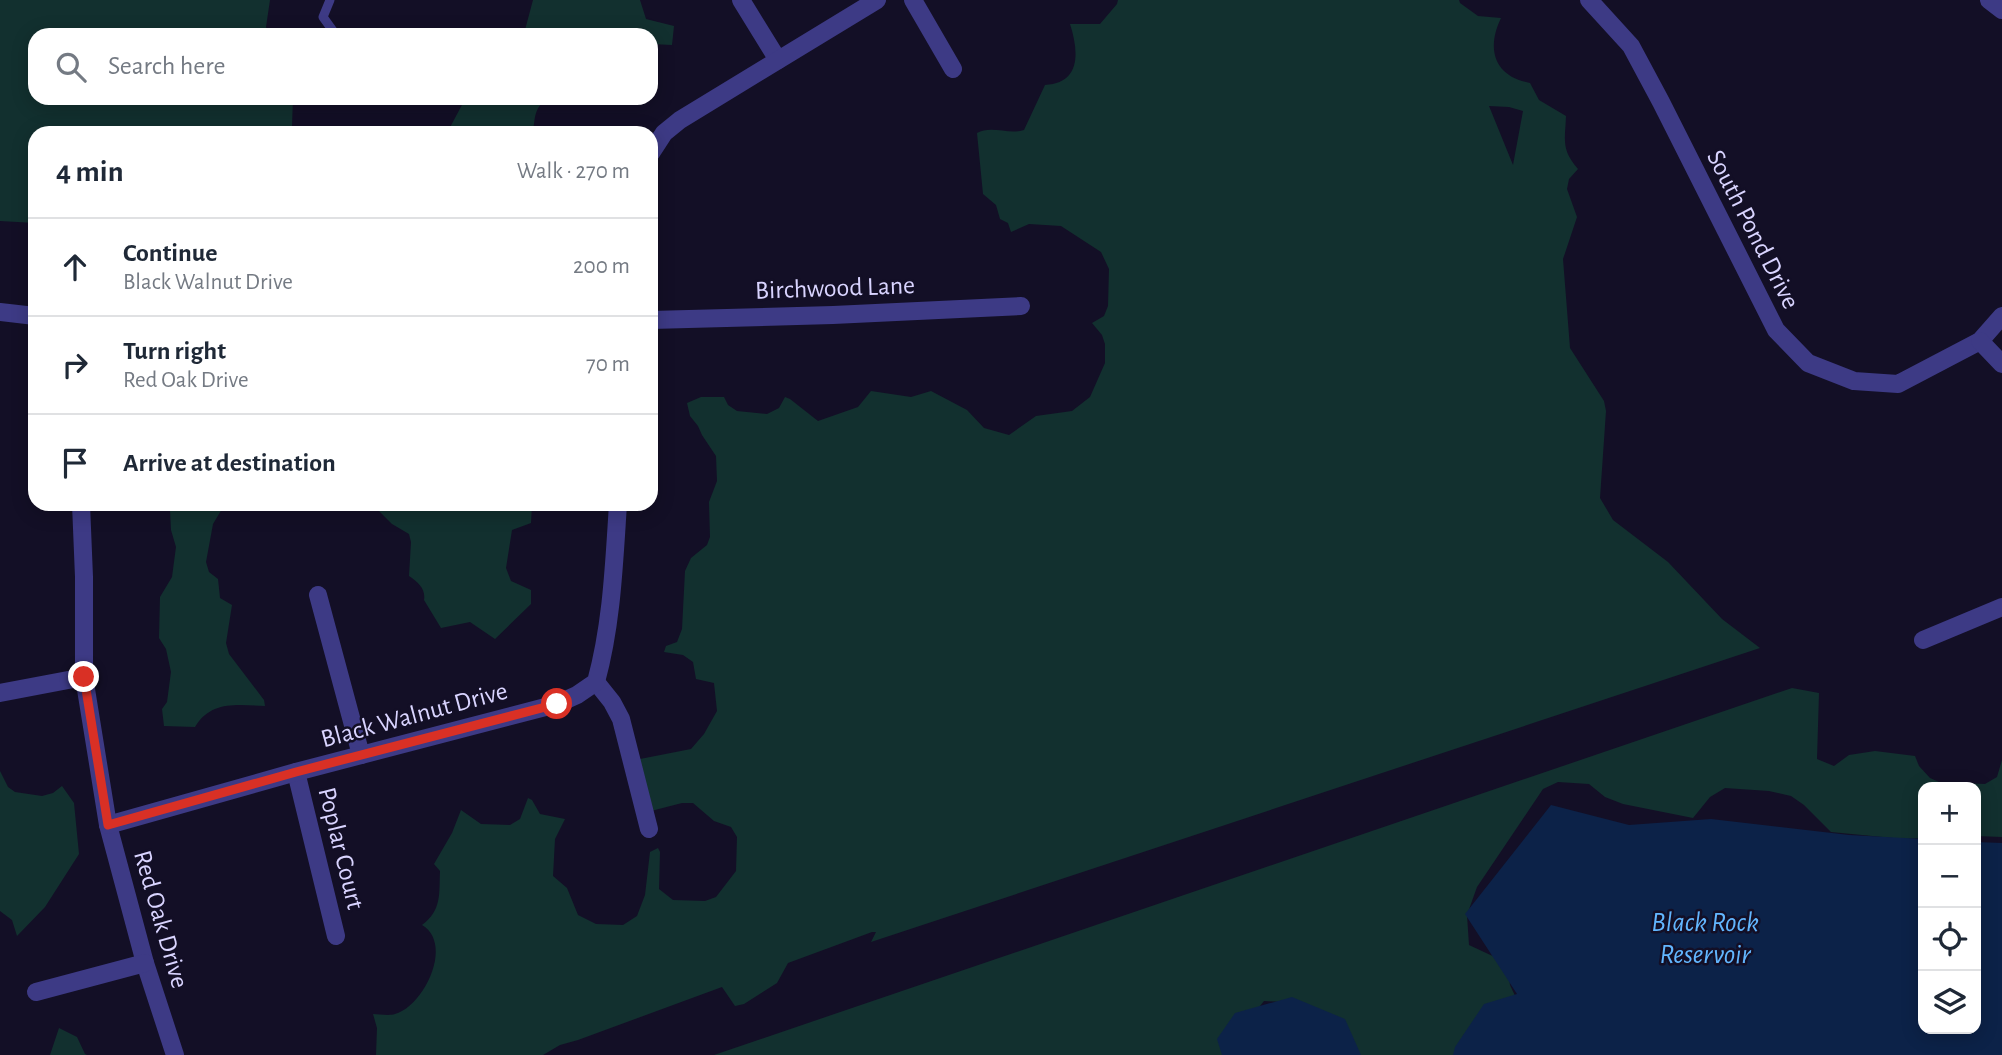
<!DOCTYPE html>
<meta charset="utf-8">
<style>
:root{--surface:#fff;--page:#f6f6f7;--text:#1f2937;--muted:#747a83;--line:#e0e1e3}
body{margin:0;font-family:"Alegreya Sans",sans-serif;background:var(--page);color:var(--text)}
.controls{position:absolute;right:21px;bottom:21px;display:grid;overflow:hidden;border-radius:14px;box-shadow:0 4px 18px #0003}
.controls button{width:63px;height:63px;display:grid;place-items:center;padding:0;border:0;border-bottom:2px solid var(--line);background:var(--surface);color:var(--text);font:35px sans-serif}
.stop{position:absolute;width:21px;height:21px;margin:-16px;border:5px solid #d93025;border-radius:50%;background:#fff}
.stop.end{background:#d93025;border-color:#fff;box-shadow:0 2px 7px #0008}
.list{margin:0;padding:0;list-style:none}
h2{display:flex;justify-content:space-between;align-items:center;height:91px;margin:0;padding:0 28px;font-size:30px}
h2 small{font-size:23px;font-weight:400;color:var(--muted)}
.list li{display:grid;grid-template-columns:46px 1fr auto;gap:21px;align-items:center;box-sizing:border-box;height:98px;padding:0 28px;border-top:2px solid var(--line)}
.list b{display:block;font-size:26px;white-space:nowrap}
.list p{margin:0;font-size:23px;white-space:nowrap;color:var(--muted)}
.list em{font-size:23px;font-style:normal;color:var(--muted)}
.icon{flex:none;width:38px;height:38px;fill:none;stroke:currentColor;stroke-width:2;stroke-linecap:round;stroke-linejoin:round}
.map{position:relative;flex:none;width:2002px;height:1055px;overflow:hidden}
.search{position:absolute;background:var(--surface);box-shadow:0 4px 18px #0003;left:28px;top:28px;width:630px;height:77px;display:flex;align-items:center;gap:18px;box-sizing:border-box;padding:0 24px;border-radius:21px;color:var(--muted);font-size:26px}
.panel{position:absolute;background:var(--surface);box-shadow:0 4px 18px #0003;left:28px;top:126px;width:630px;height:385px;border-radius:21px}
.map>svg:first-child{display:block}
.green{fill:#12302f;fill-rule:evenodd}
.water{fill:#0c2248}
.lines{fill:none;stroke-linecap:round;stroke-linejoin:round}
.lane{stroke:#3d3a85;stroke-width:9}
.street{stroke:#3d3a85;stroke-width:18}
.route{stroke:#d93025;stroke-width:9}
.labels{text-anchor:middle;stroke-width:5;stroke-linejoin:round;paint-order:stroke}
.street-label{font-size:26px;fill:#d9d4ff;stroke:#130f26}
.water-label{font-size:28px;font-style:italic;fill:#62b6ff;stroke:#130f26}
</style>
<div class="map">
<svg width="2002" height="1055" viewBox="0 0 2002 1055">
<rect width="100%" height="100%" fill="#130f26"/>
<g class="green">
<polygon points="0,0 270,0 266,27 269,35 35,35 35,98 293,98 292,126 294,133 35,133 35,223 0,221"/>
<polygon points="533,0 640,0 646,19 674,26 672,45 651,44 651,35 514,35 525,30"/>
<path d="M1118 0H1459L1460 3 1478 16 1501 18C1486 49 1494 76 1530 83L1539 100 1566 116C1565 141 1561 149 1578 169L1569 179 1567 189 1577 217 1563 259 1570 348 1604 401 1606 411 1600 498 1613 520 1668 562 1722 619 1760 648 871 942 876 932H872L788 963 777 983 744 1004 735 1006 722 987 578 1040 560 1045 543 1055H376L377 1028 373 1014C379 1014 389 1016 395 1014 424 1006 454 944 422 925 442 910 439 894 440 871L434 864 452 833 461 810 481 824 510 825 520 819 528 798 532 800 540 814 565 819 555 839 553 876 567 888 578 915 596 924 623 925 637 916 645 895 650 852 658 848 660 852 659 889 673 900 705 901 716 897 736 871 737 837 731 827 714 821 693 803H682L651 811 638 762 640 759 691 749 704 734 717 711 714 683 696 679 693 662 683 655 664 652 666 646 677 642 682 629 685 571 691 558 707 545 710 537 709 502 717 481 716 456 702 435 698 426 690 416 687 403 701 397H724L728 405 737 411 767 414 779 408 785 397 790 399 818 421 858 407 871 391 911 397 931 391 967 410 984 428 1009 435 1036 416 1072 411 1090 397 1105 363V344L1102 335 1092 323 1104 316 1108 306 1109 269 1101 252 1061 226 1029 224 1011 232 1008 223 1000 219 996 205 983 194 977 133C991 125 1009 135 1024 130L1045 85C1081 83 1079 52 1070 24H1100L1117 4ZM1489 106 1509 107 1523 111 1513 165Z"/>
<path d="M464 98H550C534 105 535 118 533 133H447L463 103Z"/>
<path d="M177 504H225L213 524 206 562 209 572 218 579 220 598 232 605 226 643 229 654 264 700 265 706C238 705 211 700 195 727L164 726 162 709 167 702 171 672 166 649 159 638 160 597 172 577 176 547 171 530 170 510Z"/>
<path d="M368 504H532L531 523 512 530 506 568 511 581 531 590V604L495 639 470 622 441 628 424 600C426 589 418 582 409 576L411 542 409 534 392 524 377 509Z"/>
<polygon points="1792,688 1819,693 1817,759 1834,766 1849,755 1875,751 1915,756 1919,766 1930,778 1939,782 1985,784 1997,777 2002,760 2002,837 1976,836 1976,787 1923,787 1923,838 1903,839 1831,832 1804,805 1791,796 1769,791 1725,788 1710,797 1693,818 1623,804 1605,797 1589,784 1558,782 1543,789 1477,887 1467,915 1469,945 1499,959 1508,968 1510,985 1516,998 1473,1034 1464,1034 1455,1055 1348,1055 1283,1002 1264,1001 1241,1030 1225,1055 714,1055"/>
<polygon points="0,771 8,787 15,792 42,796 53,793 62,786 74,803 79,854 45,907 17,936 12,920 0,911"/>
<polygon points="59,1028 77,1037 85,1054 87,1055 50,1055"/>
</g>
<g class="water">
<polygon points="1551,805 1629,825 1711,819 1849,835 1923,839 1923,1029 1976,1029 1976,842 2002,843 2002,1055 1453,1055 1455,1047 1484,1004 1517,994 1465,914"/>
<polygon points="1292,997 1345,1019 1361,1055 1222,1055 1217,1039 1235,1013"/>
</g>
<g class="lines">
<polyline class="lane" points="330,0 323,17 336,35"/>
<g class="street">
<polyline points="741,0 778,60"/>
<polyline points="913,0 953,69"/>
<polyline points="1589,0 1631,46 1661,102 1776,330 1808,363 1854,381 1898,384 1980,341 2002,316"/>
<polyline points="1989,0 2002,10"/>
<polyline points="651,153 664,133 680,120 877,0"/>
<polyline points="0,312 35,316"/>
<polyline points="651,320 833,315 1021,306"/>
<polyline points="1980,341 2002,364"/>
<polyline points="81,504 84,577 84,677 108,825 145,963 175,1055"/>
<polyline points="318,595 361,755"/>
<polyline points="1923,640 2002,607"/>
<polyline points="596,682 612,702 621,719 649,829"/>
<polyline points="0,693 84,677"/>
<polyline points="296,772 336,936"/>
<path d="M108 825 296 772 557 704 577 695 596 682C612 623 614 564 618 504"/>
<polyline points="36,992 145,963"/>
</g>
</g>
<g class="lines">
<polyline class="route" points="84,677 108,825 296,772 557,704"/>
</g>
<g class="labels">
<g class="street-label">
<text transform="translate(1754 229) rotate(63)" y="9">South Pond Drive</text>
<text transform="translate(835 287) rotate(-2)" y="9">Birchwood Lane</text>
<text transform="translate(414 714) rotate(-15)" y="9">Black Walnut Drive</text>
<text transform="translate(342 848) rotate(76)" y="9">Poplar Court</text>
<text transform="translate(162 919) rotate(74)" y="9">Red Oak Drive</text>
</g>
<g class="water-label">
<text x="1705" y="931">Black Rock<tspan x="1705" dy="32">Reservoir</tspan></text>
</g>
</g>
</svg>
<div class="controls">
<button>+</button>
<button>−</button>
<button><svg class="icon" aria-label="locate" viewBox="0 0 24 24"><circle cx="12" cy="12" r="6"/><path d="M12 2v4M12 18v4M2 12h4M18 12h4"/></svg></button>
<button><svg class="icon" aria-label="layers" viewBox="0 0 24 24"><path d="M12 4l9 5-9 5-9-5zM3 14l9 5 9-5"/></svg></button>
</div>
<div class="stop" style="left:557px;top:704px"></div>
<div class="stop end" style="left:84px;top:677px"></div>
<div class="search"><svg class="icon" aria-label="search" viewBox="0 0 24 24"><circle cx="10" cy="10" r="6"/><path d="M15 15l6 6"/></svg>Search here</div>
<section class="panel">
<h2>4 min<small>Walk · 270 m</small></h2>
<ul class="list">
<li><svg class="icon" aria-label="ahead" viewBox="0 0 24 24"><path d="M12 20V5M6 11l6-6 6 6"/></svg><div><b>Continue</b><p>Black Walnut Drive</p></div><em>200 m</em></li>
<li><svg class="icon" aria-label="right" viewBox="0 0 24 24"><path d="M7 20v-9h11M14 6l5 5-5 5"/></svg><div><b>Turn right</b><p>Red Oak Drive</p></div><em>70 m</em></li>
<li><svg class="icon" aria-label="arrive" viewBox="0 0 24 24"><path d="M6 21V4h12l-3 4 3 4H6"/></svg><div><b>Arrive at destination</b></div></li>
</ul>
</section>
</div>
